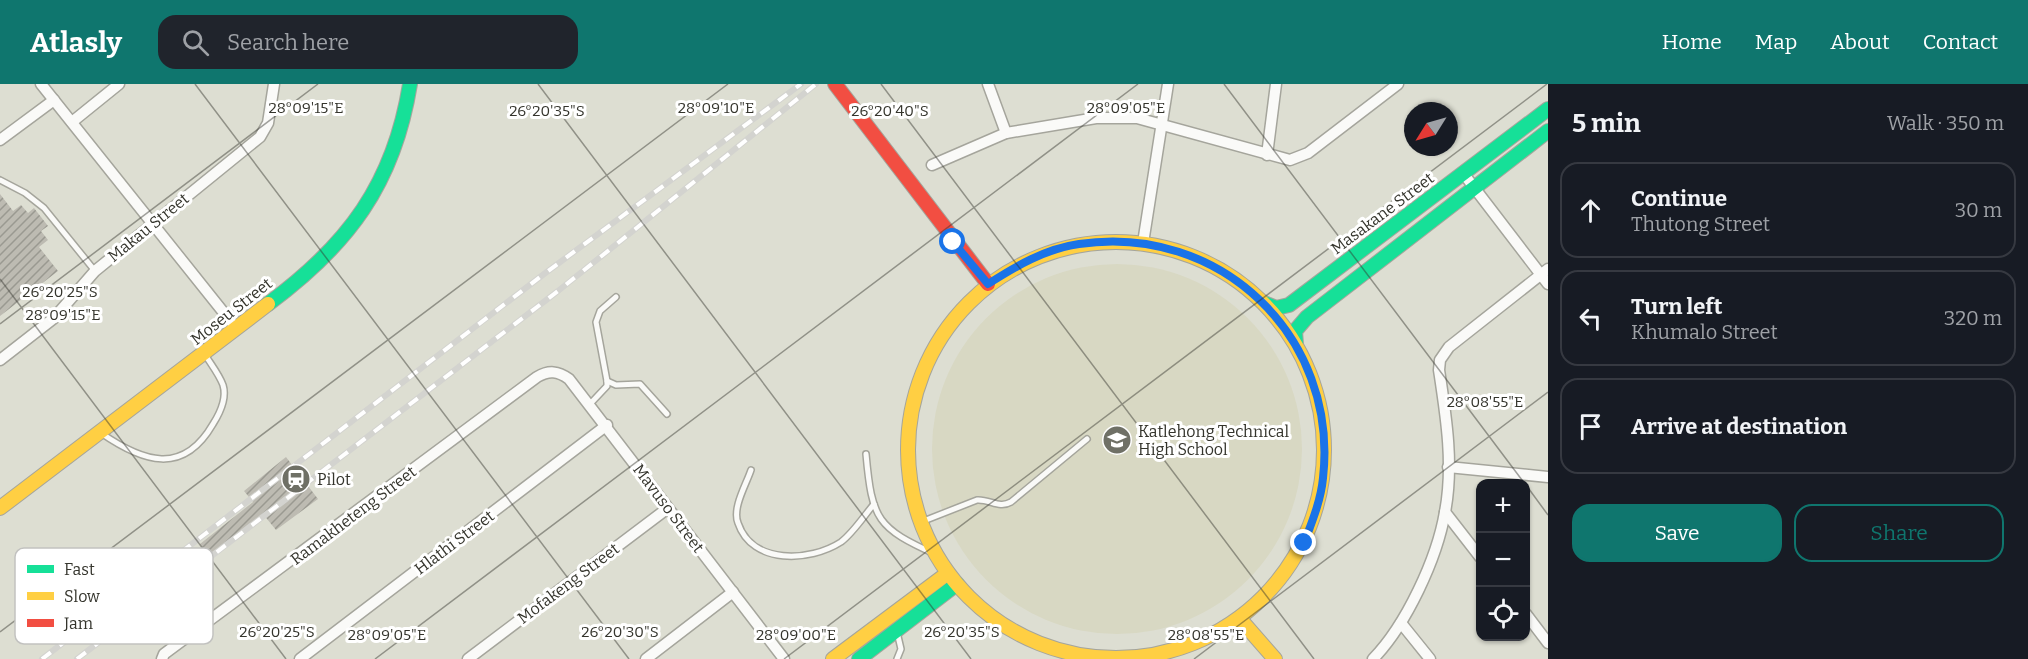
<!DOCTYPE html>
<meta charset="utf-8">
<style>
:root{--surface:#171b24;--page:#20242c;--text:#f1f3f6;--muted:#9ea1a6;--line:#363941;--accent:#0f766e}
body{margin:0;font-family:Bitter,serif;background:var(--page);color:var(--text)}
.controls{position:absolute;right:18px;bottom:18px;display:grid;overflow:hidden;border-radius:12px;box-shadow:0 2px 4px #0004}
.controls button{width:54px;height:54px;display:grid;place-items:center;padding:0;border:0;border-bottom:2px solid var(--line);background:var(--surface);color:var(--text);font:30px sans-serif}
.compass{position:absolute;left:1404px;top:18px;width:54px;height:54px;border-radius:50%;background:var(--surface);box-shadow:0 2px 4px #0004;rotate:233deg}
.stop{position:absolute;width:18px;height:18px;margin:-14px;border:4px solid #1a73e8;border-radius:50%;background:#fff}
.stop.end{background:#1a73e8;border-color:#fff;box-shadow:0 2px 6px #0008}
.list{margin:0;padding:0;list-style:none}
h2{display:flex;justify-content:space-between;align-items:center;height:78px;margin:0;padding:0 24px;font-size:26px}
h2 small{font-size:20px;font-weight:400;color:var(--muted)}
.list li{display:grid;grid-template-columns:39px 1fr auto;gap:18px;align-items:center;box-sizing:border-box;height:96px;margin:0 12px 12px;padding:0 12px;border:2px solid var(--line);border-radius:18px}
.list b{display:block;font-size:22px;white-space:nowrap}
.list p{margin:0;font-size:20px;white-space:nowrap;color:var(--muted)}
.list em{font-size:20px;font-style:normal;color:var(--muted)}
.actions{display:flex;gap:12px;padding:18px 24px}
.actions a{flex:1;padding:14px 0;border:2px solid var(--accent);border-radius:18px;text-align:center;font-size:21px;color:var(--accent)}
.actions .main{background:var(--accent);color:#fff}
.icon{flex:none;width:33px;height:33px;fill:none;stroke:currentColor;stroke-width:2;stroke-linecap:round;stroke-linejoin:round}
.map{position:relative;flex:none;width:1548px;height:575px;overflow:hidden}
header{display:flex;align-items:center;gap:36px;box-sizing:border-box;height:84px;padding:0 30px;background:var(--accent);color:#fff}
header strong{font-size:28px}
nav{display:flex;gap:33px;margin-inline-start:auto;font-size:21px}
.search{width:420px;height:54px;background:var(--page);display:flex;align-items:center;gap:15px;box-sizing:border-box;padding:0 21px;border-radius:18px;color:var(--muted);font-size:22px}
main{display:flex}
aside{flex:1;background:var(--surface)}
.map>svg:first-child{display:block}
.built{fill:#d8d8c3}
.building{fill:url(#building-hatch)}
.lines{fill:none;stroke-linecap:round;stroke-linejoin:round}
.lane-casing{stroke:#a5a59c;stroke-width:8}
.street-casing{stroke:#a5a59c;stroke-width:13}
.fast-casing{stroke:#a5a59c;stroke-width:16}
.slow-casing{stroke:#a5a59c;stroke-width:16}
.jam-casing{stroke:#a5a59c;stroke-width:16}
.lane{stroke:#fafaf8;stroke-width:5}
.street{stroke:#fafaf8;stroke-width:10}
.fast{stroke:#16e098;stroke-width:14}
.slow{stroke:#ffcf43;stroke-width:14}
.jam{stroke:#f24e42;stroke-width:14}
.rail-casing{stroke:#d3d3cf;stroke-width:6}
.rail{stroke:#fff;stroke-width:4;stroke-dasharray:11;stroke-linecap:butt}
.route{stroke:#1a73e8;stroke-width:8}
.ticks{fill:none;stroke:#34342c;stroke-width:1.5;stroke-opacity:0.45}
.labels{text-anchor:middle;stroke-width:6;stroke-linejoin:round;paint-order:stroke}
.street-label{font-size:16px;fill:#34342c;stroke:#fff}
.poi-label{font-size:16px;fill:#34342c;stroke:#fff;text-anchor:start}
.key{fill:#fff;stroke:#c2c2c0;stroke-width:1.5}
.key-label{font-size:16px;fill:#34342c}
.ticks-label{font-size:15px;text-anchor:middle;fill:#34342c;stroke:#fff;stroke-width:6;stroke-linejoin:round;paint-order:stroke}
</style>
<header>
<strong>Atlasly</strong>
<div class="search"><svg class="icon" aria-label="search" viewBox="0 0 24 24"><circle cx="10" cy="10" r="6"/><path d="M15 15l6 6"/></svg>Search here</div>
<nav><a>Home</a><a>Map</a><a>About</a><a>Contact</a></nav>
</header>
<main>
<div class="map">
<svg width="1548" height="575" viewBox="0 0 1548 575">
<defs>
<pattern id="building-hatch" width="6" height="6" patternUnits="userSpaceOnUse" patternTransform="scale(1.5)"><rect width="6" height="6" fill="#bdbbb2"/><path d="M-1 1l2-2M0 6l6-6M5 7l2-2" fill="none" stroke="#9a9991"/></pattern>
</defs>
<rect width="100%" height="100%" fill="#ddded2"/>
<circle class="built" cx="1117" cy="365" r="185"/>
<g class="building">
<polygon points="0,110 13,127 21,121 28,129 34,124 48,142 41,147 48,156 39,163 58,187 0,232"/>
<polygon points="286,373 318,415 276,446 263,430 209,472 200,460 253,418 244,407"/>
</g>
<g class="lines">
<g class="lane-casing">
<g id="lane">
<polyline points="0,96 25,109 44,124 95,187"/>
<polyline points="607,297 616,301 640,300 667,330"/>
<polyline points="590,320 607,302 607,297 596,238 600,227 616,213"/>
<path d="M101 349C143 378 183 392 213 340 220 329 227 314 223 301 219 290 210 279 204 269"/>
<path d="M866 370C872 436 877 444 937 471"/>
<path d="M751 386C746 401 732 424 738 439 752 481 810 478 841 458 853 449 864 432 874 420"/>
<path d="M921 438 977 416C990 415 999 425 1011 418L1087 355"/>
<polyline points="897,548 901,565 897,575"/>
</g>
</g>
<g class="street-casing">
<g id="street">
<polyline points="41,0 236,244"/>
<polyline points="988,0 1006,49"/>
<polyline points="72,38 119,0"/>
<polyline points="0,56 54,16"/>
<polyline points="1267,71 1276,0"/>
<polyline points="932,81 1006,49 1096,34 1137,34 1290,76 1308,69 1398,0"/>
<polyline points="1463,89 1548,200"/>
<polyline points="1143,159 1168,0"/>
<polyline points="0,276 54,234 95,187 260,53 268,39 274,0"/>
<polyline points="1448,383 1548,393"/>
<polyline points="1445,428 1480,473"/>
<polyline points="1526,530 1548,559"/>
<polyline points="1401,539 1430,575"/>
<path d="M162 575 164 570 537 293C549 286 558 287 569 295L784 575"/>
<polyline points="300,575 607,341"/>
<polyline points="468,575 668,424"/>
<polyline points="646,575 733,508"/>
<polyline points="1093,575 1093,573"/>
<path d="M1373 575C1406 541 1437 475 1445 428 1454 381 1446 332 1439 286L1440 276 1449 263 1548 185"/>
</g>
</g>
<g class="fast-casing">
<g id="fast">
<polyline points="1264,219 1276,224 1289,221 1548,25"/>
<path d="M268 220C348 161 394 100 410 0"/>
<polyline points="1296,260 1295,247 1307,233 1548,47"/>
<polyline points="859,575 957,500"/>
</g>
</g>
<g class="slow-casing">
<g id="slow">
<circle cx="1116" cy="366" r="208"/>
<polyline points="0,424 268,220"/>
<polyline points="1240,535 1275,575"/>
<polyline points="833,575 948,489"/>
</g>
</g>
<g class="jam-casing">
<polyline id="jam" points="835,0 988,200"/>
</g>
<use href="#lane" class="lane"/>
<use href="#street" class="street"/>
<use href="#fast" class="fast"/>
<use href="#slow" class="slow"/>
<use href="#jam" class="jam"/>
<g class="rail-casing">
<g id="rail">
<polyline points="42,575 544,190 801,0"/>
<polyline points="77,575 558,207 816,0"/>
</g>
</g>
<use href="#rail" class="rail"/>
</g>
<g class="lines">
<path class="route" d="M953 158 988 200C1016 182 1045 165 1079 160 1219 139 1339 252 1323 394 1321 416 1312 438 1304 459"/>
</g>
<path class="ticks" d="M195 0 629 575M538 0 971 575M881 0 1314 575M1224 0 1525 400M0 195 286 575M0 240 318 0M1526 401 1548 431M0 548 728 0M375 575 1138 0M784 575 1547 0M1194 575 1548 308"/>
<defs>
<g id="school-disc" transform="scale(1.5)"><circle r="9.5" fill="#6f7066" stroke="#fff"/><path d="M0-5L7-2L0 1L-7-2ZM-4 1L0 2.5L4 1V4Q0 6-4 4Z" fill="#fff"/></g>
<g id="station-disc" transform="scale(1.5)"><circle r="9.5" fill="#6f7066" stroke="#fff"/><path d="M-3-6H3Q5-6 5-4V2Q5 4 3 4L4.5 6H3L1.5 4h-3L-3 6H-4.5L-3 4Q-5 4-5 2V-4Q-5-6-3-6ZM-3.5-4v3h7v-3ZM-3.5 1v1.5H-2V1ZM2 1v1.5H3.5V1Z" fill="#fff"/></g>
</defs>
<g fill-rule="evenodd">
<use href="#school-disc" x="1117" y="356"/>
<use href="#station-disc" x="296" y="395"/>
</g>
<g class="labels">
<g class="street-label">
<text transform="translate(1382 129) rotate(-37)" y="6">Masakane Street</text>
<text transform="translate(148 143) rotate(-39)" y="6">Makau Street</text>
<text transform="translate(231 227) rotate(-38)" y="6">Moseu Street</text>
<text transform="translate(669 424) rotate(53)" y="6">Mavuso Street</text>
<text transform="translate(353 431) rotate(-37)" y="6">Ramakheteng Street</text>
<text transform="translate(454 458) rotate(-37)" y="6">Hlathi Street</text>
<text transform="translate(568 499) rotate(-37)" y="6">Mofakeng Street</text>
</g>
<g class="poi-label">
<text x="1138" y="353">Katlehong Technical<tspan x="1138" dy="18">High School</tspan></text>
<text x="317" y="401">Pilot</text>
</g>
</g>
<rect x="15" y="464" width="198" height="96" rx="9" class="key"/>
<rect x="27" y="481" width="27" height="8" fill="#16e098"/>
<rect x="27" y="508" width="27" height="8" fill="#ffcf43"/>
<rect x="27" y="535" width="27" height="8" fill="#f24e42"/>
<g class="key-label">
<text x="64" y="491">Fast</text>
<text x="64" y="518">Slow</text>
<text x="64" y="545">Jam</text>
</g>
<g class="ticks-label">
<text x="1126" y="29">28°09'05"E</text>
<text x="306" y="29">28°09'15"E</text>
<text x="716" y="29">28°09'10"E</text>
<text x="547" y="32">26°20'35"S</text>
<text x="890" y="32">26°20'40"S</text>
<text x="60" y="213">26°20'25"S</text>
<text x="63" y="236">28°09'15"E</text>
<text x="1485" y="323">28°08'55"E</text>
<text x="277" y="553">26°20'25"S</text>
<text x="620" y="553">26°20'30"S</text>
<text x="962" y="553">26°20'35"S</text>
<text x="387" y="556">28°09'05"E</text>
<text x="796" y="556">28°09'00"E</text>
<text x="1206" y="556">28°08'55"E</text>
</g>
</svg>
<div class="controls">
<button>+</button>
<button>−</button>
<button><svg class="icon" aria-label="locate" viewBox="0 0 24 24"><circle cx="12" cy="12" r="6"/><path d="M12 2v4M12 18v4M2 12h4M18 12h4"/></svg></button>
</div>
<svg class="compass" viewBox="-18 -18 36 36"><path d="M0-13l5 13h-10z" fill="#e53935"/><path d="M0 13l5-13h-10z" fill="#9ea1a6"/></svg>
<div class="stop" style="left:953px;top:158px"></div>
<div class="stop end" style="left:1304px;top:459px"></div>
</div>
<aside>
<h2>5 min<small>Walk · 350 m</small></h2>
<ul class="list">
<li><svg class="icon" aria-label="ahead" viewBox="0 0 24 24"><path d="M12 20V5M6 11l6-6 6 6"/></svg><div><b>Continue</b><p>Thutong Street</p></div><em>30 m</em></li>
<li><svg class="icon" aria-label="left" viewBox="0 0 24 24"><path d="M17 20v-9H6M10 6l-5 5 5 5"/></svg><div><b>Turn left</b><p>Khumalo Street</p></div><em>320 m</em></li>
<li><svg class="icon" aria-label="arrive" viewBox="0 0 24 24"><path d="M6 21V4h12l-3 4 3 4H6"/></svg><div><b>Arrive at destination</b></div></li>
</ul>
<div class="actions"><a class="main">Save</a><a>Share</a></div>
</aside>
</main>
